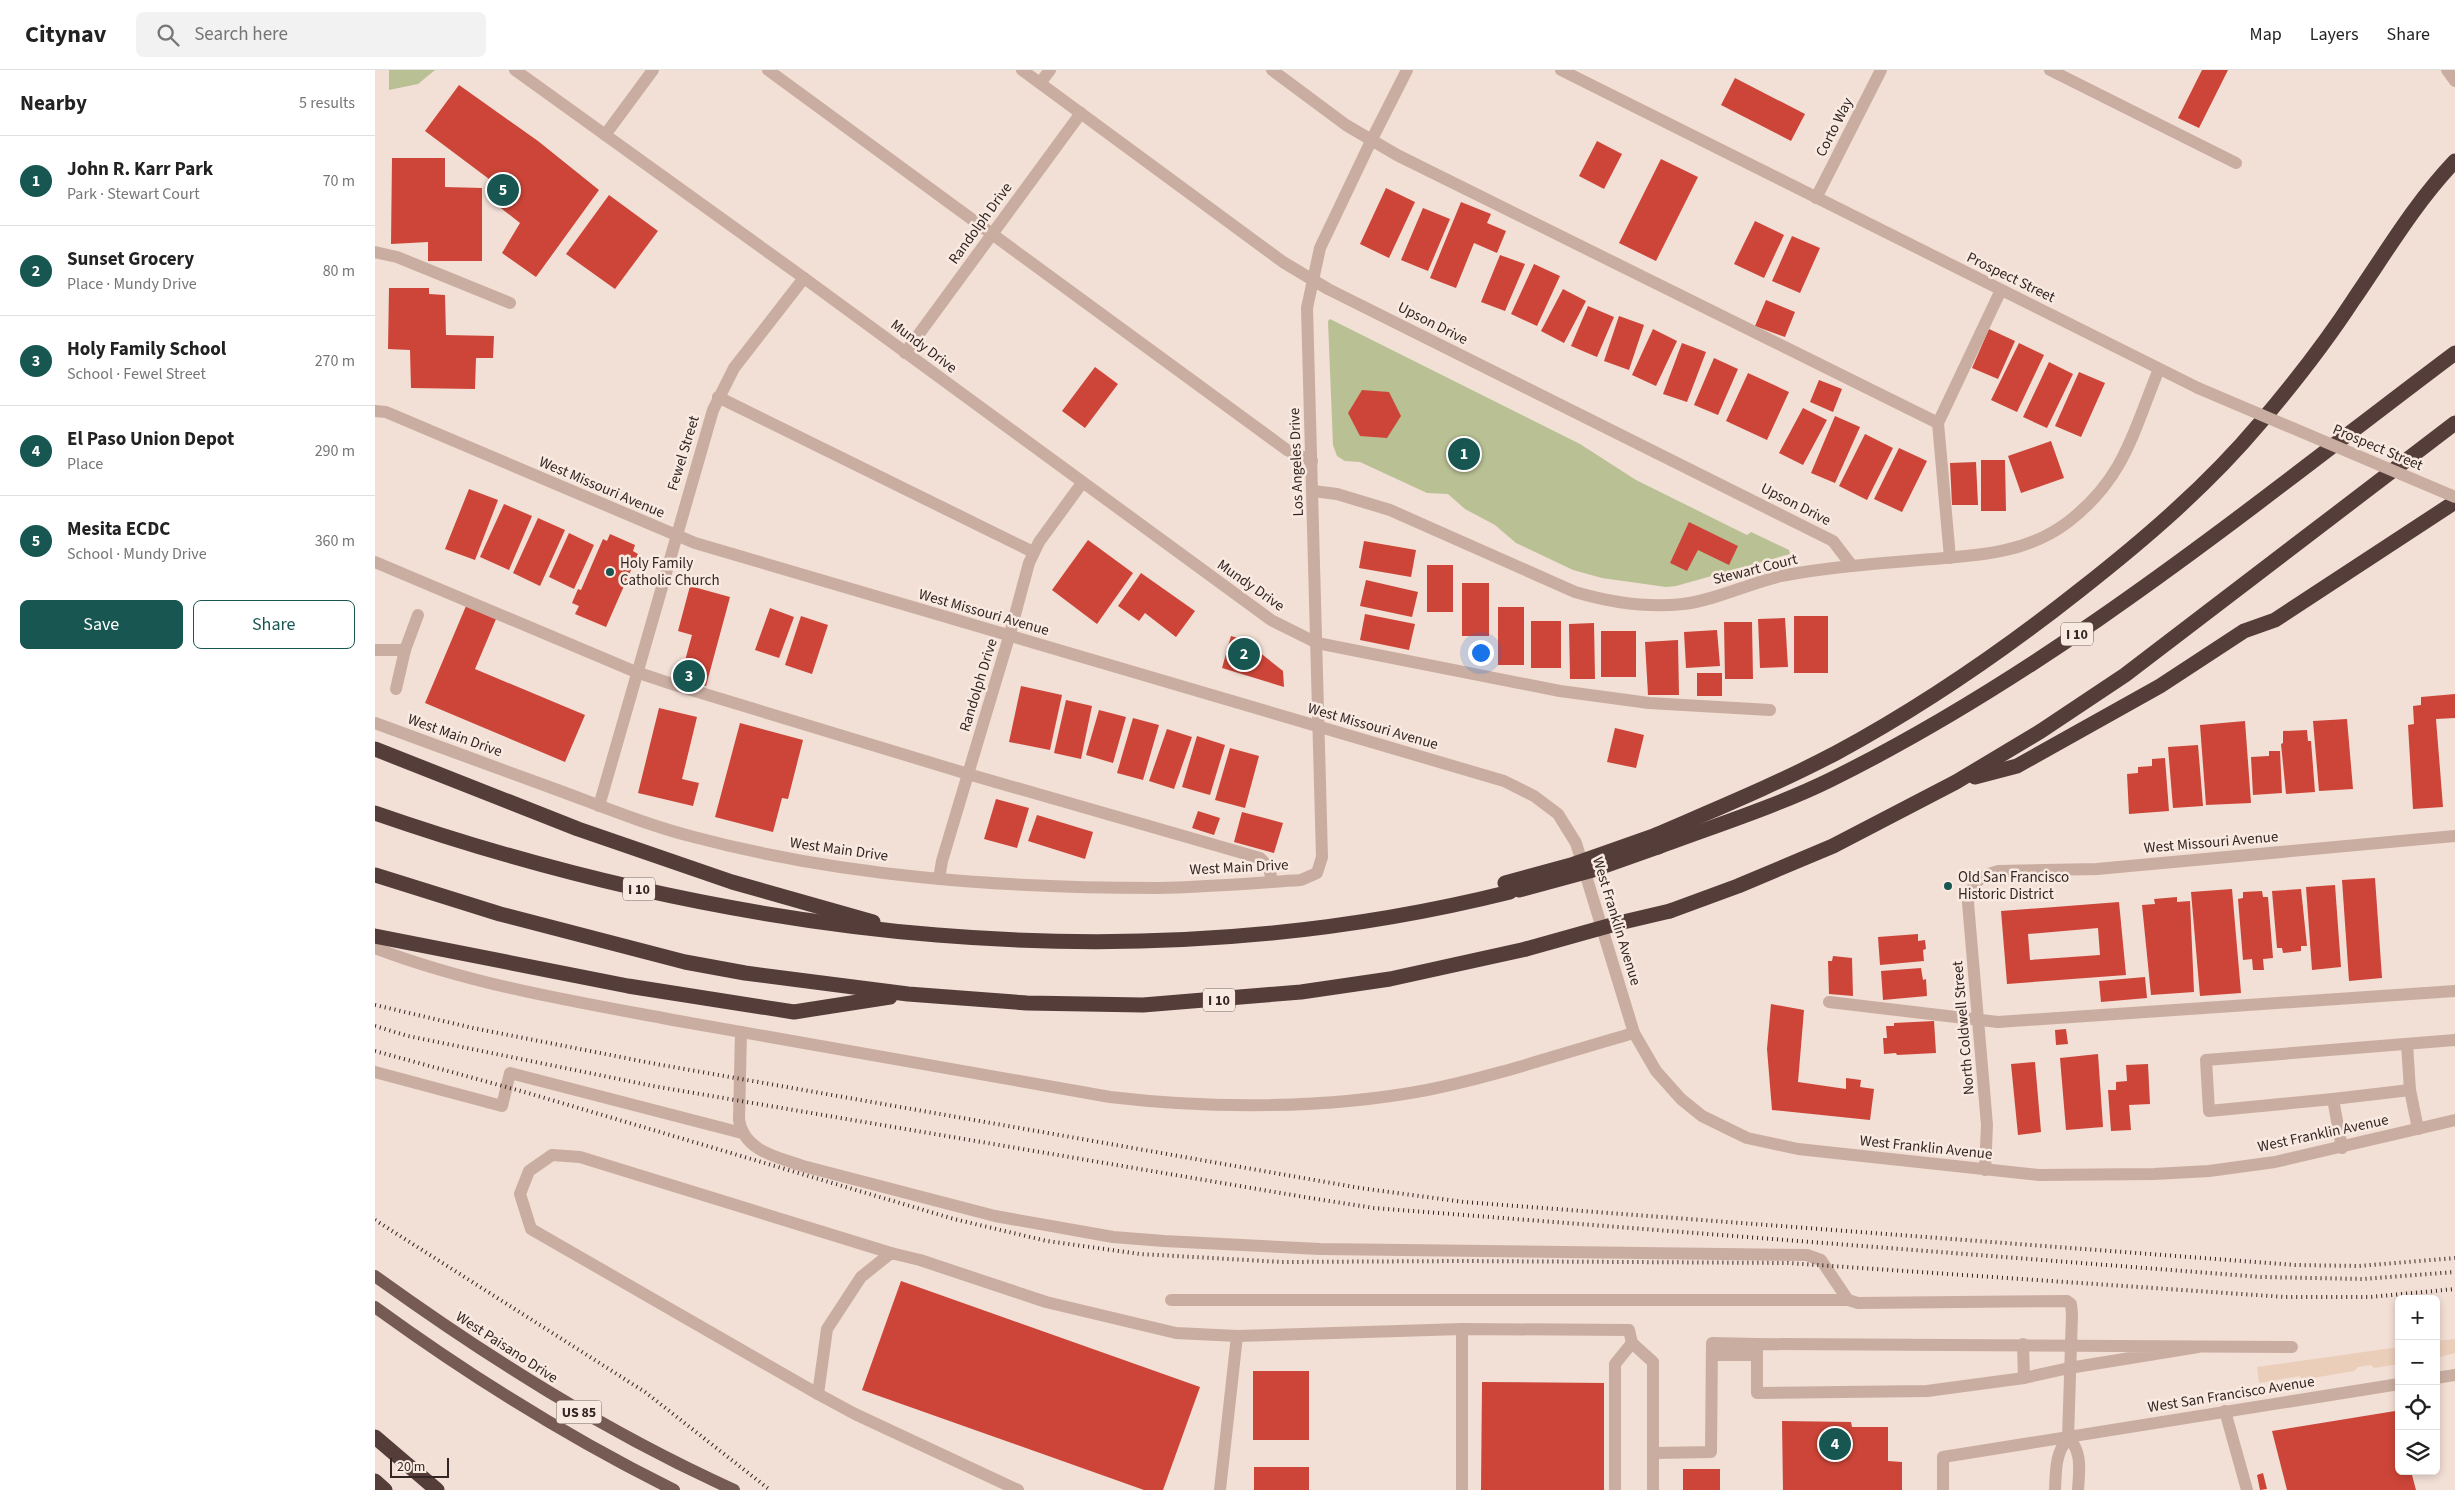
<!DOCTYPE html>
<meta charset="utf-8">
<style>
:root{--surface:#fff;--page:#f2f2f2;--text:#222;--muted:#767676;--line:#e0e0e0;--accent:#185651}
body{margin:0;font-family:"Source Sans 3",sans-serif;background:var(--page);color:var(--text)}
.controls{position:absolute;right:15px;bottom:15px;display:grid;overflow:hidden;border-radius:8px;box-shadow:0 2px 8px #0003}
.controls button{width:45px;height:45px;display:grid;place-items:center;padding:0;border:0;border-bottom:1px solid var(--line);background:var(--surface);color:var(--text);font:25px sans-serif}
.scale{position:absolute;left:15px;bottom:12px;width:59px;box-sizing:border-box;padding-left:5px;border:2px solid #332624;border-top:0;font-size:14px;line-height:18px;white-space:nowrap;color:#332624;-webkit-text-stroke:4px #f9eae1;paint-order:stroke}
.you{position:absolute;left:1105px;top:582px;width:18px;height:18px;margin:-12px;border:4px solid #fff;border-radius:50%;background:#1a73e8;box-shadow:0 0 0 8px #1a73e833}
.badge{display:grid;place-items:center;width:32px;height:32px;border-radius:50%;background:var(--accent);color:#fff;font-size:16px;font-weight:700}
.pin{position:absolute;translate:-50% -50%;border:2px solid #fff;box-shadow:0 1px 5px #0006}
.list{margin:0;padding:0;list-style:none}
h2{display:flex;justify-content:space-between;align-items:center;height:65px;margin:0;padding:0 20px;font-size:21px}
h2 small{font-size:16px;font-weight:400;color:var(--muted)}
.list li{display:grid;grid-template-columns:32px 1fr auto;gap:15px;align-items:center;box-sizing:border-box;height:90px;padding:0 20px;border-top:1px solid var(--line)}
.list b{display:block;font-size:19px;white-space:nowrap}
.list p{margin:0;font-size:16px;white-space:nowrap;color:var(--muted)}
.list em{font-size:16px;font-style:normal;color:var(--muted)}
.actions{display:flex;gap:10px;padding:15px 20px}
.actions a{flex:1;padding:11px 0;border:1px solid var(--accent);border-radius:8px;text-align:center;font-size:18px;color:var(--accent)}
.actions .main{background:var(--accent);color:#fff}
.icon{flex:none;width:28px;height:28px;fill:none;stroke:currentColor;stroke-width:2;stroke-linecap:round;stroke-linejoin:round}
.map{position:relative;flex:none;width:2080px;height:1420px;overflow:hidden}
header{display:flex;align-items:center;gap:30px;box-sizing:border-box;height:70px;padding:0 25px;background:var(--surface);border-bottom:1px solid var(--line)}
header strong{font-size:24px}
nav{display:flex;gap:28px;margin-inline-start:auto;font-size:18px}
.search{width:350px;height:45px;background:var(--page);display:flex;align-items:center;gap:12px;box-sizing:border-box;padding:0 18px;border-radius:8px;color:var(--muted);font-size:19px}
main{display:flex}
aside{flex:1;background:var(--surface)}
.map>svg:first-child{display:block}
.green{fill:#b9c194}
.plaza{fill:#ebceba}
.building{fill:#cc4538;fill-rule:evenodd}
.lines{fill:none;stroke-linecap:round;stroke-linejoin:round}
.minor{stroke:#caada1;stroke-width:12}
.major{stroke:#765a54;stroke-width:12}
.highway{stroke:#553e3a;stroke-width:15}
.rail{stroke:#332624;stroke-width:4;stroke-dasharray:1 4;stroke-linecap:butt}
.minor-bridge{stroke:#caada1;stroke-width:12}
.highway-bridge{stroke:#553e3a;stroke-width:15}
.poi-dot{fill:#185651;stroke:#f9eae1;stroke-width:2}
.labels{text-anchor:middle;stroke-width:5;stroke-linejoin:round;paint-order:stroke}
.shield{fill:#f9eae1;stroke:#6e615d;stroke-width:1}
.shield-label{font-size:14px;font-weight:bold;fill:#332624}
.street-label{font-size:15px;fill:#332624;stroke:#f9eae1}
.poi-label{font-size:15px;fill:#332624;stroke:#f9eae1;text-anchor:start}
</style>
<header>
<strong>Citynav</strong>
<div class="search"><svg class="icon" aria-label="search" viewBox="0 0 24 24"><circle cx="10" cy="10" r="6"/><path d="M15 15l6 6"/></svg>Search here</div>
<nav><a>Map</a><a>Layers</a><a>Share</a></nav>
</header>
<main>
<aside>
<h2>Nearby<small>5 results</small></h2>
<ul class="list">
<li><span class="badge">1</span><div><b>John R. Karr Park</b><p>Park · Stewart Court</p></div><em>70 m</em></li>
<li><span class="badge">2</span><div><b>Sunset Grocery</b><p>Place · Mundy Drive</p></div><em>80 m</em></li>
<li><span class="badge">3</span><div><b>Holy Family School</b><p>School · Fewel Street</p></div><em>270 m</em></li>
<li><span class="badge">4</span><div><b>El Paso Union Depot</b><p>Place</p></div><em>290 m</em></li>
<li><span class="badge">5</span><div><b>Mesita ECDC</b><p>School · Mundy Drive</p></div><em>360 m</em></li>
</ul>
<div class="actions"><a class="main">Save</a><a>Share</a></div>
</aside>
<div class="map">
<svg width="2080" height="1420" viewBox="0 0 2080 1420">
<rect width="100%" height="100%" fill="#f2dfd5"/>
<g class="green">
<polygon points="14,0 60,0 43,14 14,20"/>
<polygon points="955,249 1205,374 1261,410 1372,465 1376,462 1414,480 1415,484 1301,516 1291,517 1227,508 1198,500 1141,473 1120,455 1090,439 1073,424 1052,423 985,392 970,391 962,386 958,375 953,251"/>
</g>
<g class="plaza">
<polygon points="2080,1269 2080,1283 2061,1288 2061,1271"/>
<polygon points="2024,1277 2024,1294 1999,1298 1996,1295 1983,1297 1979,1301 1926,1310 1925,1306 1884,1313 1882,1297"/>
</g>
<g class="building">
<polygon points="1827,0 1853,0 1824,58 1803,48"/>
<polygon points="1360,8 1430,44 1416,71 1346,35"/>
<polygon points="84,15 163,71 224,120 161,207 127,183 145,153 117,131 126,118 50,61"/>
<polygon points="1222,71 1247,84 1229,119 1204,106"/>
<polygon points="17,88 70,88 70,117 107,118 107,191 53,191 53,172 16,174"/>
<polygon points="1286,89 1323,107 1281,191 1244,173"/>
<polygon points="1011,118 1040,132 1014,188 985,174"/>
<polygon points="234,125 283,161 240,219 191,184"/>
<polygon points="1086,132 1116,144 1112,153 1131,161 1122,183 1099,173 1081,218 1055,208"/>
<polygon points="1048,138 1075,149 1053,201 1026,190"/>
<polygon points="1380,151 1409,165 1389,208 1359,194"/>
<polygon points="1417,166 1445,178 1425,223 1397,211"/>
<polygon points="1125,185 1150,194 1130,241 1106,232"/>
<polygon points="1159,194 1185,206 1162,256 1136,244"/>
<polygon points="14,218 54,218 54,224 70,225 71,265 119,266 118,288 101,288 100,319 36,318 35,280 13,279"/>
<polygon points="1188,219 1211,231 1189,273 1166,261"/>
<polygon points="1391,230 1420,242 1410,267 1380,256"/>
<polygon points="1213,236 1239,247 1222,287 1196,276"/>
<polygon points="1244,246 1269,255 1254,300 1229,291"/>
<polygon points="1278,259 1302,271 1281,316 1257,305"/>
<polygon points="1614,259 1640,271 1623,309 1597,298"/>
<polygon points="1307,273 1331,282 1312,332 1288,324"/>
<polygon points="1644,273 1669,285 1642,342 1616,330"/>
<polygon points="1339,288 1363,299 1343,345 1319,335"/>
<polygon points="1674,292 1698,304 1672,358 1648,347"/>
<polygon points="720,297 743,314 710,358 687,341"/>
<polygon points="1704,302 1730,313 1706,367 1680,356"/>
<polygon points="1373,303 1414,322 1392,370 1351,351"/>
<polygon points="1444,310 1467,319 1458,342 1435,332"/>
<polygon points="987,320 1014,322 1026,346 1012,368 985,366 973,343"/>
<polygon points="1428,338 1452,350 1428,395 1404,383"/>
<polygon points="1460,346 1485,357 1460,413 1436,403"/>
<polygon points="1490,364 1518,378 1492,430 1464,416"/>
<polygon points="1676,371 1689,408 1646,423 1633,386"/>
<polygon points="1524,378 1552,391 1527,442 1499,429"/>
<polygon points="1606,390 1630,390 1631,441 1606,441"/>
<polygon points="1601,392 1603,435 1577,435 1575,393"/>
<polygon points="94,419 123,430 100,490 70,479"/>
<polygon points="129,434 157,446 134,500 105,487"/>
<polygon points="163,448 190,460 165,516 138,503"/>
<polygon points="1314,452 1363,476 1354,495 1323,480 1312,501 1295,493"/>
<polygon points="194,463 219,475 199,519 174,507"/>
<polygon points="235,464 260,475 258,481 263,484 231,557 200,544 204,536 197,533 203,519 206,520 228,469 232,471"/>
<polygon points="713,470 758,503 722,554 677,520"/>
<polygon points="989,471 1041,480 1036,507 984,498"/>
<rect x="1052" y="495" width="26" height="47"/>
<polygon points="766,503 820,541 801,567 770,543 764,551 743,536"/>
<polygon points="991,510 1043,522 1037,547 985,536"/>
<rect x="1087" y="513" width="27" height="53"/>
<polygon points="315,516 355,527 331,616 305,609 317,565 303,561"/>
<polygon points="91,536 121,549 100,599 210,645 190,692 50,633"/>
<rect x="1123" y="537" width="26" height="58"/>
<polygon points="395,538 419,547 404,588 380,580"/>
<polygon points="990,544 1040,554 1034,580 985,570"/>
<polygon points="426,546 453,555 437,604 410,595"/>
<rect x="1419" y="546" width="34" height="57"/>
<polygon points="1410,548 1413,597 1385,598 1383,549"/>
<rect x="1156" y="551" width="30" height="47"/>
<polygon points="1349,552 1377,552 1378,609 1350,609"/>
<polygon points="1219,553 1220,609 1195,609 1194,554"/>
<polygon points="1342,560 1345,596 1311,598 1309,562"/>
<rect x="1226" y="561" width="35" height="46"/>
<polygon points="856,566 869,570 908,601 909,617 847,598"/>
<polygon points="1303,570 1304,625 1273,625 1270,572"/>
<rect x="1322" y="603" width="25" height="23"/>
<polygon points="646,616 687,625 675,680 634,672"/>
<polygon points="2080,624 2080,648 2061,649 2068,737 2038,739 2033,655 2039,654 2038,636 2046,635 2046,627"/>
<polygon points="691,630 717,636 706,689 679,683"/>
<polygon points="284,638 322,647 307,709 324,713 318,736 263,723"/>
<polygon points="724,640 751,647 738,693 711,685"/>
<polygon points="758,648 784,655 768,710 742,703"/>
<polygon points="1972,649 1978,719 1944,721 1938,651"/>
<polygon points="1870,651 1876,733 1831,735 1825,655"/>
<polygon points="365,653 428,670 413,729 407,728 398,762 340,747"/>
<polygon points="1240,658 1269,665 1261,698 1232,692"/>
<polygon points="792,659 817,667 799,719 774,711"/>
<polygon points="1932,660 1933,671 1936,671 1940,722 1911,724 1906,674 1908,673 1908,661"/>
<polygon points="822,666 850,675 835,725 807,717"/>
<polygon points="1823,675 1828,736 1798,738 1793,677"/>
<polygon points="855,678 884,686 870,738 840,730"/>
<polygon points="1894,681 1905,681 1907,723 1878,725 1876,687 1894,686"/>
<polygon points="1790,688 1794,741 1754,744 1752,704 1763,703 1763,697 1777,696 1777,689"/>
<polygon points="621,729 654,738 642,778 609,769"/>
<polygon points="823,741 845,748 839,765 817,758"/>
<polygon points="867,742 908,753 899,783 859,772"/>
<polygon points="662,745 718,762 710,789 653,771"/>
<polygon points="2000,808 2007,908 1974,911 1967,810"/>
<polygon points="1960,815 1966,897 1937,900 1931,817"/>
<polygon points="1857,819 1866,923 1825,926 1816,822"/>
<polygon points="1926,819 1932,876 1926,876 1926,881 1908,883 1907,878 1902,878 1897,821"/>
<polygon points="1887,821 1888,827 1893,827 1898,888 1888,889 1889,900 1878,900 1877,889 1868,890 1863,829 1868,828 1868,822"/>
<polygon points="1802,827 1802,832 1815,831 1819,922 1776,925 1767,835 1780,834 1779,829"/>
<path d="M1744 832 1751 905 1632 914 1626 841ZM1723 858 1725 885 1655 890 1653 864Z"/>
<polygon points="1543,864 1543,871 1550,870 1551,879 1548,880 1549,891 1505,895 1503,867"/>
<polygon points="1458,886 1477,888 1478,926 1454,924 1453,891 1457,891"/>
<polygon points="1546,898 1548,910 1551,909 1552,926 1508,930 1506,901"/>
<polygon points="1770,907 1772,928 1726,932 1724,911"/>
<polygon points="1396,934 1429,940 1423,1012 1471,1019 1471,1008 1486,1010 1485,1017 1499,1019 1495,1050 1397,1040 1392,979"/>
<polygon points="1559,951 1561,983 1522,985 1521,983 1509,984 1508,968 1512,968 1511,956 1519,956 1519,953"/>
<polygon points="1691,959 1693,974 1681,975 1680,960"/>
<polygon points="1723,984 1728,1057 1691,1060 1685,988"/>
<polygon points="1660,992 1666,1062 1643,1065 1636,994"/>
<polygon points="1773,994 1775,1034 1754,1035 1756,1060 1736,1061 1733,1020 1741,1020 1741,1012 1752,1011 1751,995"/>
<polygon points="526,1211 825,1317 788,1420 769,1420 487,1320"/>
<rect x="878" y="1301" width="56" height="69"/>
<polygon points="1107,1312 1229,1313 1229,1420 1106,1420"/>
<polygon points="2020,1341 2024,1357 2024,1401 2036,1401 2041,1420 1912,1420 1897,1361"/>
<polygon points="1407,1351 1476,1352 1477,1357 1513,1357 1513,1391 1527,1392 1527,1420 1408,1420"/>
<rect x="879" y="1397" width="55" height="23"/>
<rect x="1308" y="1399" width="37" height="21"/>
<polygon points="1888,1403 1892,1419 1885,1420 1882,1405"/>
</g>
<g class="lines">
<g class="minor">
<polyline points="140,0 429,208 896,550 942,573 1185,621 1274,633 1395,640"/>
<polyline points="393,0 912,380 937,391"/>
<polyline points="647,0 908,192 953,219 1458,471 1477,496"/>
<polyline points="897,0 971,55 1022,85 1563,353"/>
<polyline points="1186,0 1823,318"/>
<polyline points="1675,0 1861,93"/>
<polyline points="2072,0 2080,11"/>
<polyline points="665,13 675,0"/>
<polyline points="230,65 278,0"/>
<polyline points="1441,128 1506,0"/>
<polyline points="0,182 22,187 135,233"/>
<polyline points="530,283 706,43"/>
<polyline points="343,327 658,482"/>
<polyline points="0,341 11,342 320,473 1129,711 1159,726 1183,744 1201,773 1259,963 1281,1001 1306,1029 1327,1046 1372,1068 1423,1079 1664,1105 1779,1104 1834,1101 1900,1092 2080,1050"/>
<path d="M938 421 962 424 1015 440 1200 522C1234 532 1272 538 1308 534 1338 531 1375 513 1406 506 1452 497 1499 494 1545 490 1596 486 1650 485 1693 452 1750 408 1758 362 1784 299"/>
<polyline points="1575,488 1563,353 1626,220"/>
<polyline points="0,492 261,602 300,615 593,704 885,788 894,797 897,812"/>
<polyline points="0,580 30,580"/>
<polyline points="21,619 30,580 43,545"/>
<path d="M0 653C63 676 125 699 188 722 231 738 275 756 319 767 469 807 628 818 783 818 830 817 878 813 926 810L942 803 947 787 932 238 945 178 996 71 1032 0"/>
<polyline points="224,736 338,340 359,298 429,208"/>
<polyline points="564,809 567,791 634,567 654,493 664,472 707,413"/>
<path d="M0 878C97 915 202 932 304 951 448 977 592 1001 735 1027 836 1039 952 1039 1052 1020 1122 1006 1191 982 1259 963"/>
<polyline points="1454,932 1623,952 2080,921"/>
<path d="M366 962 364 1050C369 1081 402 1087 428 1096L620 1146 738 1167 789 1171 945 1179 1432 1185 1446 1190 1473 1230"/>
<polyline points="0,1002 127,1036 135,1003 367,1063"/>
<polyline points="2035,1020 2043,1059"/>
<polyline points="1958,1029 2035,1020 2032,974"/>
<polyline points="1967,1078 1958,1029 1834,1041 1831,990 2080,970"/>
<path d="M1610 1100 1612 1055 1593 833C1595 814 1605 806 1623 801L1722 799 2080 766"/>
<polyline points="796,1230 1473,1230 1483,1233 1692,1231 1696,1234 1697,1244 1693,1368"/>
<polyline points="862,1266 1087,1259 1254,1260 1257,1273 1278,1292 1278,1420"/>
<polyline points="1648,1274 1649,1308"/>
<polyline points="1823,1277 1694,1298 1649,1308 1552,1321 1382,1323 1382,1274 1917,1277"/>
<polyline points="1337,1285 1382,1285"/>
<polyline points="2061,1308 2080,1305"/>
<polyline points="443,1324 156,1159 145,1124 154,1101 177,1085 205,1087 516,1183"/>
<polyline points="1850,1341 1872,1420"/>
<path d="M1693 1368C1708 1381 1704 1402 1703 1420"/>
<polyline points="1279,1383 1336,1382 1337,1273 1382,1274"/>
<polyline points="643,1420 480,1344 443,1324 452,1259 486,1207 516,1183 545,1190 671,1232 801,1263 862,1266 845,1420"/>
<polyline points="1087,1420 1087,1259"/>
<polyline points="1240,1420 1240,1294 1257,1273"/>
<polyline points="1568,1420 1568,1387 2024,1314"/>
<path d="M1680 1420C1681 1400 1680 1384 1693 1368"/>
</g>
<g class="major">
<path d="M0 1206C114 1288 231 1362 359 1420"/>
<path d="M0 1237C95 1306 194 1368 299 1420"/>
</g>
<g class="highway">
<polyline points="0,679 203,759 357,812 498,852"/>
<polyline points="1600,707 1642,696 1785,616 1869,561 1900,550 2080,432"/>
<path d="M0 743C363 869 758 916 1135 822"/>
<path d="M1281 765C1341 739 1402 714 1461 683 1548 636 1628 581 1705 520 1770 469 1833 415 1885 353 1919 313 1951 272 1979 229 2012 181 2040 133 2080 91"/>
<path d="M1283 777C1339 756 1402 736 1455 710 1682 598 1879 434 2080 283"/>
<polyline points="0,805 125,844 310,892 370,903 533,924 652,933 768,935 926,922 1015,909 1151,879"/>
<polyline points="1295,841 1363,816 1458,776 1581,712 1666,661 1750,605 2080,353"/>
<polyline points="0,866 253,916 419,942 515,927"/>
<polyline points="0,1367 62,1420"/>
<polyline points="0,1411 10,1420"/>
</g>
<g class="rail">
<polyline points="0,935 98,958 281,994 985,1118 1089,1132 1920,1195 1984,1196 2080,1188"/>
<polyline points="0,956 33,966 278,1016 935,1128 999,1138 1886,1207 1988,1209 2080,1202"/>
<polyline points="0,981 153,1023 579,1149 672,1171 765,1184 907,1192 1086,1191 1413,1193 1910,1227 1995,1227 2080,1219"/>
<polyline points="0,1150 270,1322 395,1420"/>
</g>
<polyline class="minor-bridge" points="1823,318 2080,427"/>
<g class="highway-bridge">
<polyline points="1130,813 1196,795 1281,765"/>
<polyline points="1144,820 1218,800 1283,777"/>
<polyline points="1151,879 1244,853 1295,841"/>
</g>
</g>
<g class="poi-dot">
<circle cx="235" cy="502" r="5"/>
<circle cx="1573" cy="816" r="5"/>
</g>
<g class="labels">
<g class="shield">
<rect x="1686" y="552.5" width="32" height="23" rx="4"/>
<rect x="248" y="807.5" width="32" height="23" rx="4"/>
<rect x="828" y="918.5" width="32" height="23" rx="4"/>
<rect x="181.5" y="1330.5" width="45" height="23" rx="4"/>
</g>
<g class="shield-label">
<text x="1702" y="569">I 10</text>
<text x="264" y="824">I 10</text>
<text x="844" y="935">I 10</text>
<text x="204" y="1347">US 85</text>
</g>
<g class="street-label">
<text transform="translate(1459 57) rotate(-63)" y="5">Corto Way</text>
<text transform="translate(605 153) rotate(-54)" y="5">Randolph Drive</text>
<text transform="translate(1636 207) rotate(26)" y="5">Prospect Street</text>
<text transform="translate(1058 253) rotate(27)" y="5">Upson Drive</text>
<text transform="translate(549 276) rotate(37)" y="5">Mundy Drive</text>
<text transform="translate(2003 377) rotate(23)" y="5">Prospect Street</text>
<text transform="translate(308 383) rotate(-73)" y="5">Fewel Street</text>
<text transform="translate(921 392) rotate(-92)" y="5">Los Angeles Drive</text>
<text transform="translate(227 417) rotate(23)" y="5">West Missouri Avenue</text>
<text transform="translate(1421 434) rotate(27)" y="5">Upson Drive</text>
<text transform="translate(1380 499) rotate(-14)" y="5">Stewart Court</text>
<text transform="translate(876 515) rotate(35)" y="5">Mundy Drive</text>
<text transform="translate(609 542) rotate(16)" y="5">West Missouri Avenue</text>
<text transform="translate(603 615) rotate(-73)" y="5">Randolph Drive</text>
<text transform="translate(998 656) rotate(16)" y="5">West Missouri Avenue</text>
<text transform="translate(80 665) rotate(20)" y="5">West Main Drive</text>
<text transform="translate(1836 772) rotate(-5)" y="5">West Missouri Avenue</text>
<text transform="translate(464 779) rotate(8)" y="5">West Main Drive</text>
<text transform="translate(864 797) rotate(-3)" y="5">West Main Drive</text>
<text transform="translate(1242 851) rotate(73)" y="5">West Franklin Avenue</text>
<text transform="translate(1588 958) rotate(-95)" y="5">North Coldwell Street</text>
<text transform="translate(1948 1063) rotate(-12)" y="5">West Franklin Avenue</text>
<text transform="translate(1551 1077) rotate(6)" y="5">West Franklin Avenue</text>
<text transform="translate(132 1277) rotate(33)" y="5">West Paisano Drive</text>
<text transform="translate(1856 1324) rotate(-9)" y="5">West San Francisco Avenue</text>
</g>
<g class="poi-label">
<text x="245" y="498">Holy Family<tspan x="245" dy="17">Catholic Church</tspan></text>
<text x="1583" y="812">Old San Francisco<tspan x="1583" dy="17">Historic District</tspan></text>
</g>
</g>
</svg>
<div class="controls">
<button>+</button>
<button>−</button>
<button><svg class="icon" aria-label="locate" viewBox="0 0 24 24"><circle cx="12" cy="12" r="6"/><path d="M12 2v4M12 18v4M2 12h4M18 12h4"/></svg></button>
<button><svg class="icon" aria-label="layers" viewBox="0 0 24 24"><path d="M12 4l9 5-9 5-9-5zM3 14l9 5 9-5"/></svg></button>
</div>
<div class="scale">20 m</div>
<div class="you"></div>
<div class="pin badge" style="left:1089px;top:384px">1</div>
<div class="pin badge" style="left:869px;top:584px">2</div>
<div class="pin badge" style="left:314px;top:606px">3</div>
<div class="pin badge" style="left:1460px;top:1374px">4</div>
<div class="pin badge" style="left:128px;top:120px">5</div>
</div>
</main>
